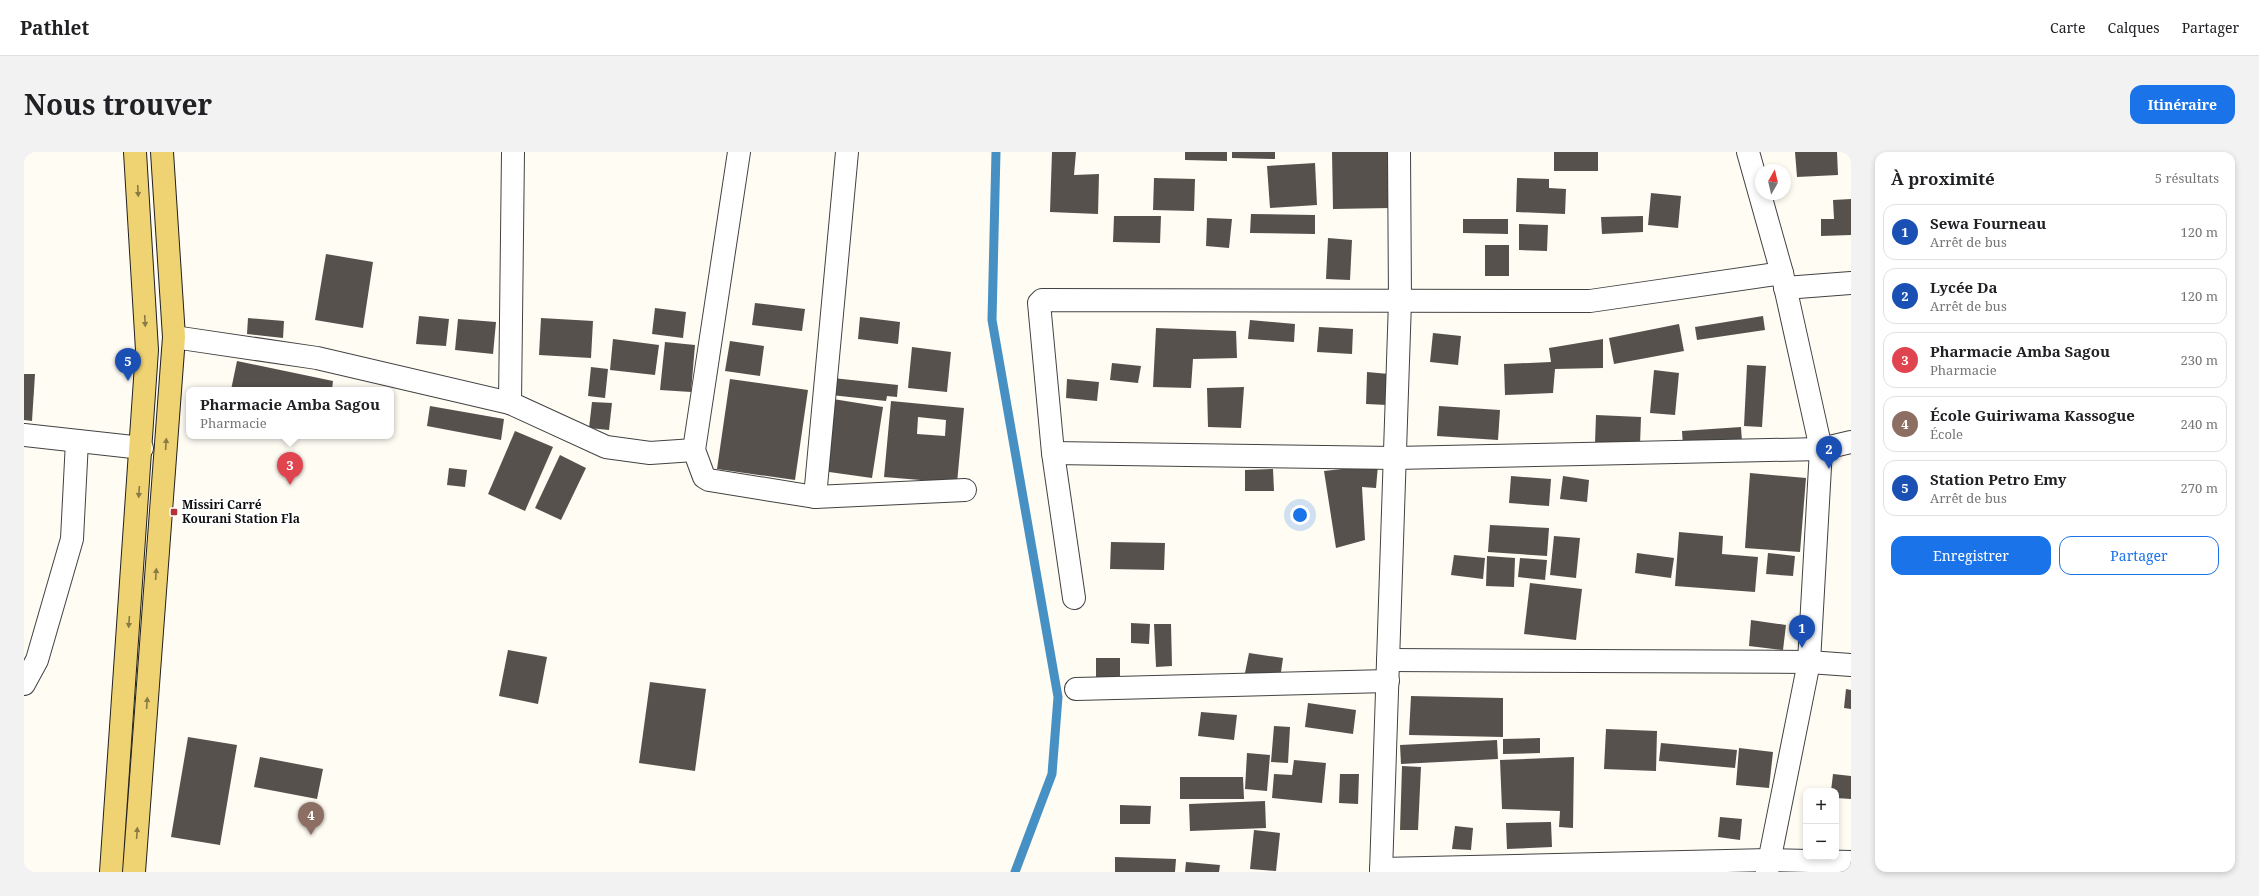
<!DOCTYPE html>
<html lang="fr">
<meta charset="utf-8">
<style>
:root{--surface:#fff;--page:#f2f2f2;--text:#202124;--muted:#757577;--line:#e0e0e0;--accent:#1a73e8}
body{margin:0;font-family:"Noto Serif",serif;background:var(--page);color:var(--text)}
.controls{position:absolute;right:12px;bottom:12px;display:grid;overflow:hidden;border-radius:8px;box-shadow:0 2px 6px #0003}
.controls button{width:36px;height:36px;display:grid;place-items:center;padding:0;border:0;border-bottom:1px solid var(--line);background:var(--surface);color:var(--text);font:20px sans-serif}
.compass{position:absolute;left:1731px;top:12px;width:36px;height:36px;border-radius:50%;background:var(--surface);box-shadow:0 2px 6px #0003;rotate:8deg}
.you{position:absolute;left:1276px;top:363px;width:14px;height:14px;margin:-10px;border:3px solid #fff;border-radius:50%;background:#1a73e8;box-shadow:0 0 0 6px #1a73e833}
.badge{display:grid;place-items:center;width:26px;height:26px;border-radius:50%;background:var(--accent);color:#fff;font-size:13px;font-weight:700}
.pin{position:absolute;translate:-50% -33px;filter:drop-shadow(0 1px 2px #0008)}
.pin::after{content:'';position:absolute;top:21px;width:14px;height:12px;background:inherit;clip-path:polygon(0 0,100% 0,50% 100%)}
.popup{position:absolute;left:162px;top:235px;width:208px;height:52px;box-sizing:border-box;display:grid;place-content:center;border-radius:8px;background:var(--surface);filter:drop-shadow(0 1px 3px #0005);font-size:13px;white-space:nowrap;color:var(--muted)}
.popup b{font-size:15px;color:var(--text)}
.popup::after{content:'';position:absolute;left:50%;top:100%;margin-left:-8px;border:8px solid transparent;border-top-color:var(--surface)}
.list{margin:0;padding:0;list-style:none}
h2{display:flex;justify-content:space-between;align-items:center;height:52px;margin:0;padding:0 16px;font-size:17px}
h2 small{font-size:13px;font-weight:400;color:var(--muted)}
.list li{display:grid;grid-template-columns:26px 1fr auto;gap:12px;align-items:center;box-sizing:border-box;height:56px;margin:0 8px 8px;padding:0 8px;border:1px solid var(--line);border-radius:12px}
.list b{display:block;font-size:15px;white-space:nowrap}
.list p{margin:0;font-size:13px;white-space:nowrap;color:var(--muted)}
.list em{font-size:13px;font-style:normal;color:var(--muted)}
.actions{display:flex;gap:8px;padding:12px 16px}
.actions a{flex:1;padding:9px 0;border:1px solid var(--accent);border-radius:12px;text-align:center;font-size:14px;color:var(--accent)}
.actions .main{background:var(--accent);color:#fff}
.map{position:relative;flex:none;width:1827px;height:720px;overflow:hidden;border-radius:12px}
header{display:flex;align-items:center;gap:24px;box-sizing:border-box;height:56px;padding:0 20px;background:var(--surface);border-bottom:1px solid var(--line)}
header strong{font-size:19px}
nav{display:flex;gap:22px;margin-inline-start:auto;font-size:14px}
.intro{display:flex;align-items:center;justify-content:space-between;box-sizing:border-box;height:96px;padding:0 24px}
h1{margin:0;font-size:28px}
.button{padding:10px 18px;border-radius:12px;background:var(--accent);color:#fff;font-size:14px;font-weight:700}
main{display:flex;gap:24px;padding:0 24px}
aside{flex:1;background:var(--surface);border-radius:12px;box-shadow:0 2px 6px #0003}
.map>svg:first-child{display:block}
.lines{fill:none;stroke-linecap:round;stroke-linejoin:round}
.stream{stroke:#4790c4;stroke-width:9}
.building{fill:#57514d;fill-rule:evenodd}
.minor-casing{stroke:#424242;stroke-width:24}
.major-casing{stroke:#202020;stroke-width:24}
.minor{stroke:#fff;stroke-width:22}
.major{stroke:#efd272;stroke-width:22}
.oneway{fill:#8a7a45}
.poi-dot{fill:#b63135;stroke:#fff;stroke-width:1.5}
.labels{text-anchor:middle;stroke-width:4;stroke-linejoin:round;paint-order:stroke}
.poi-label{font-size:12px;font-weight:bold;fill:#0f0f0f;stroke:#fff;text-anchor:start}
</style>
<header>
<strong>Pathlet</strong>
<nav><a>Carte</a><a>Calques</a><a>Partager</a></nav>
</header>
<div class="intro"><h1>Nous trouver</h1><a class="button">Itinéraire</a></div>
<main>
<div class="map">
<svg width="1827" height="720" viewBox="0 0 1827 720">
<rect width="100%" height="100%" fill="#fefcf3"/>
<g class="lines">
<polyline class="stream" points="972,0 968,168 1034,545 1028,622 991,720"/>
</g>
<g class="building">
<polygon points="1028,0 1052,0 1050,23 1075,22 1074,62 1026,60"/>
<polygon points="1161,0 1203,0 1203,9 1161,8"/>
<polygon points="1208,0 1251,0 1251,7 1208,6"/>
<polygon points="1308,0 1366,0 1367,56 1309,57"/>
<rect x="1530" y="0" width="44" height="19"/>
<polygon points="1771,0 1813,0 1814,23 1773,25"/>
<polygon points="1291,11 1293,53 1246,56 1243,14"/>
<polygon points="1130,26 1171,27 1170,59 1129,58"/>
<polygon points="1493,26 1525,27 1525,36 1542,37 1541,62 1492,60"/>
<polygon points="1627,41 1657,44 1654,76 1624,73"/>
<polygon points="1827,47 1827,83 1797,84 1797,67 1810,67 1809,48"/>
<polygon points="1227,62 1291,63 1291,82 1226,81"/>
<polygon points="1090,64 1137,64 1136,91 1089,90"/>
<polygon points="1619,64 1619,80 1578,82 1577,65"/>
<polygon points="1183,66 1208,67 1205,96 1182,94"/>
<polygon points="1439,67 1484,67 1484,82 1439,81"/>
<polygon points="1495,72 1524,73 1523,99 1495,98"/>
<polygon points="1304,86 1328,88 1326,128 1302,127"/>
<rect x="1461" y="93" width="24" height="31"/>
<polygon points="302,102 349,110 339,176 291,168"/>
<polygon points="731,151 781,157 778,179 728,173"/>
<polygon points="631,156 662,160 659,186 628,182"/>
<polygon points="395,164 425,167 422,194 392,192"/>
<polygon points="1739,164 1741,178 1673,188 1671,175"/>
<polygon points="836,165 876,170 874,192 834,187"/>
<polygon points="224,166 260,169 259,186 223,182"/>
<polygon points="517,166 569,169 567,206 515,203"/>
<polygon points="434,167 472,170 469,202 431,198"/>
<polygon points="1226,168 1271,172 1270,190 1224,187"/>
<polygon points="1655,172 1660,199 1590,212 1585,186"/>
<polygon points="1295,175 1329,177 1328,202 1293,200"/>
<polygon points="1132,176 1212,179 1213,206 1169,207 1167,236 1129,235"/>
<polygon points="1409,181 1437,184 1434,213 1406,210"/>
<polygon points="589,187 635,193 631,223 586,218"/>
<polygon points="1579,187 1579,216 1531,217 1529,241 1481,243 1480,212 1527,210 1525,196"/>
<polygon points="706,189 740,194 736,224 701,219"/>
<polygon points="641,190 671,193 667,240 636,238"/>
<polygon points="888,195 927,200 923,240 884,236"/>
<polygon points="213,209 309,229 308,238 207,238"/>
<polygon points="1088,211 1117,214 1114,231 1086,228"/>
<polygon points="1723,213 1742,214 1738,275 1720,274"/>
<polygon points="567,215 584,217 581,246 564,244"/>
<polygon points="1630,218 1655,221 1651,263 1626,261"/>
<polygon points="1343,220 1365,222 1363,253 1342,252"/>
<polygon points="0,222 11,222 8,269 0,268"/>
<polygon points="809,226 874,233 873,245 863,244 862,249 807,243"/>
<polygon points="706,227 784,238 771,328 693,317"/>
<polygon points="1043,227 1075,230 1073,249 1042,246"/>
<polygon points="1220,235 1217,276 1184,275 1183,236"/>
<polygon points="809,247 859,255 848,326 798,319"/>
<path d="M867 249 940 256 933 331 860 325ZM894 265 922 268 921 284 893 282Z"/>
<polygon points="568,250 588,251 585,278 565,276"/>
<polygon points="406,254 480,267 477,288 403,274"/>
<polygon points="1415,254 1476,258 1474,288 1413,284"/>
<polygon points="1572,263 1617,265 1616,293 1571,291"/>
<polygon points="1717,275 1718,290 1659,294 1658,279"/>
<polygon points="491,279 529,295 501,359 464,342"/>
<polygon points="536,303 562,316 537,368 511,356"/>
<polygon points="1354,313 1352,336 1338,335 1341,388 1312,396 1300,319"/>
<polygon points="425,316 443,318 441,335 423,333"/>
<polygon points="1249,317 1250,339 1221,339 1221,318"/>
<polygon points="1726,321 1782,326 1776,400 1721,396"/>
<polygon points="1487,324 1527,327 1525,354 1485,351"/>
<polygon points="1539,324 1565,328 1563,350 1536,347"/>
<polygon points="1466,373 1525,376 1523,404 1464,400"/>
<polygon points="1655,380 1699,384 1698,402 1734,405 1731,440 1651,434"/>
<polygon points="1530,384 1556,386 1552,426 1526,423"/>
<polygon points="1087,390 1141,391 1140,418 1086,417"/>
<polygon points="1613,401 1650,406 1647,426 1611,421"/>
<polygon points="1744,401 1771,404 1769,424 1742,422"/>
<polygon points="1430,403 1461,406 1459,427 1427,423"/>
<polygon points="1463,404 1491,406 1490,435 1462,434"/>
<polygon points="1496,406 1523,408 1521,428 1494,425"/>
<polygon points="1506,431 1558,437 1552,488 1500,482"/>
<polygon points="1727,468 1762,473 1759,498 1725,494"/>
<polygon points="1107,471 1126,472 1125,492 1107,491"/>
<polygon points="1130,472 1147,472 1148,514 1132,515"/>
<polygon points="484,498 523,505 514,552 475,544"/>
<polygon points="1225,501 1259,506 1256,527 1221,521"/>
<rect x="1072" y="506" width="24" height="20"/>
<polygon points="626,530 682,537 671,619 615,611"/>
<polygon points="1822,537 1827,538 1827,557 1820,556"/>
<polygon points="1387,544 1479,546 1479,585 1385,583"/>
<polygon points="1284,551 1332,558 1329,582 1281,575"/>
<polygon points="1177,560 1213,563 1210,588 1174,584"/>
<polygon points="1250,574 1266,575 1264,611 1247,610"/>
<polygon points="1582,577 1633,579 1632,619 1580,617"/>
<polygon points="164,585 213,593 196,693 147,685"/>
<polygon points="1516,586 1516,601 1479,602 1479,587"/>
<polygon points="1473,588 1474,607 1377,612 1376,593"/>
<polygon points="1637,591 1713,598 1711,616 1635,609"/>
<polygon points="1715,596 1749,600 1745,636 1712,633"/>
<polygon points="1223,601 1246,603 1243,639 1221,637"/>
<polygon points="236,605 299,617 293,647 230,635"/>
<polygon points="1550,605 1549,676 1535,675 1536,659 1478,657 1476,608"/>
<polygon points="1270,608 1302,611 1298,651 1248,646 1250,622 1268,623"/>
<polygon points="1378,614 1397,615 1394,678 1376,678"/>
<polygon points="1316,622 1335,622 1334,652 1315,651"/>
<polygon points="1809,622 1827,624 1827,647 1812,646 1812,639 1807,639"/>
<polygon points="1156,625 1219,625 1220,647 1156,647"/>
<polygon points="1241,649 1242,676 1166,679 1165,652"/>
<polygon points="1096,653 1127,654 1126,672 1096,672"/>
<polygon points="1696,665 1718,667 1716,688 1694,685"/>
<polygon points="1527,670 1528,695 1483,697 1482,671"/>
<polygon points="1431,674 1449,676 1447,698 1428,697"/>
<polygon points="1230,678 1256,681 1252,719 1226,717"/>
<polygon points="1091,705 1152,707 1151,720 1091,720"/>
<polygon points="1162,710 1196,713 1195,720 1161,720"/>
</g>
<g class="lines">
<g class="minor-casing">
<g id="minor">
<polyline points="715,0 670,298 680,325 685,328 791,345 941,338"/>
<polyline points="1724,0 1758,121 1797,297 1785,510 1743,720"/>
<polyline points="1761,136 1827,131"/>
<polyline points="150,185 293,206 486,251 582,295 626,301 670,298"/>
<polyline points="486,251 489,0"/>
<polyline points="0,283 118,296"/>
<polyline points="1029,301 1371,306 1797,297 1827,290"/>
<polyline points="791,345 823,0"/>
<polyline points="1050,446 1029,301 1015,151 1018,148 1566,149 1758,121"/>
<polyline points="1364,508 1785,510 1827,513"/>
<polyline points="0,532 13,508 48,387 53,289"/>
<polyline points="1052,537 1364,529"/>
<polyline points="1357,717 1745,708 1827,710"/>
<polyline points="1357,720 1376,149 1375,0"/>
</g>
</g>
<g class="major-casing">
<g id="major">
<polyline points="87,720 123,198 111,0"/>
<polyline points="110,720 150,185 138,0"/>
</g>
</g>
<use href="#minor" class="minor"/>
<use href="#major" class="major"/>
</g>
<defs><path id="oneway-solid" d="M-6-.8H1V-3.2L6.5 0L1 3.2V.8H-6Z"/></defs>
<g class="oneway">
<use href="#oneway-solid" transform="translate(114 39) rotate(87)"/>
<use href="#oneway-solid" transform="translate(121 169) rotate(87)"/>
<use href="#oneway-solid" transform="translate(142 292) rotate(-86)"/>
<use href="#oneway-solid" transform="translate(115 340) rotate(94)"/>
<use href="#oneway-solid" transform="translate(132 422) rotate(-86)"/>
<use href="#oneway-solid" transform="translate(105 470) rotate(94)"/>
<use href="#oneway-solid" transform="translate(123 551) rotate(-86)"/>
<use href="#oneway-solid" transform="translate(113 681) rotate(-86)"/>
</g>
<rect class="poi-dot" x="146" y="356" width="8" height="8" rx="2"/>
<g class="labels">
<g class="poi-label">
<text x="158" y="357">Missiri Carré<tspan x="158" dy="14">Kourani Station Fla</tspan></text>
</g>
</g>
</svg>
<div class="controls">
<button>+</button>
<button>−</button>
</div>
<svg class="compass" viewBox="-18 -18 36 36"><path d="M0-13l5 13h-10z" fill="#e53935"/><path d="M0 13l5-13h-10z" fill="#757577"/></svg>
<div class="you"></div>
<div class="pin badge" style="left:1778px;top:496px;background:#1a4fb4">1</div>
<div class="pin badge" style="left:1805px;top:317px;background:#1a4fb4">2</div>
<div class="pin badge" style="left:266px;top:333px;background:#e0444e">3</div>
<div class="popup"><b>Pharmacie Amba Sagou</b>Pharmacie</div>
<div class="pin badge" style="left:287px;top:683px;background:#8d6e63">4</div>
<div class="pin badge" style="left:104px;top:229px;background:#1a4fb4">5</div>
</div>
<aside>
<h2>À proximité<small>5 résultats</small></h2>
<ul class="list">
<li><span class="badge" style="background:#1a4fb4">1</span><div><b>Sewa Fourneau</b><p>Arrêt de bus</p></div><em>120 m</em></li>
<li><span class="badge" style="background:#1a4fb4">2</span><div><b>Lycée Da</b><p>Arrêt de bus</p></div><em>120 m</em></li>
<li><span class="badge" style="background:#e0444e">3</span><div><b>Pharmacie Amba Sagou</b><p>Pharmacie</p></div><em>230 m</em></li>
<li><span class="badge" style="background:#8d6e63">4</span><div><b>École Guiriwama Kassogue</b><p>École</p></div><em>240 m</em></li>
<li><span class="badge" style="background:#1a4fb4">5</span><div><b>Station Petro Emy</b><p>Arrêt de bus</p></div><em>270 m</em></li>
</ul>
<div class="actions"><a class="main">Enregistrer</a><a>Partager</a></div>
</aside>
</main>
